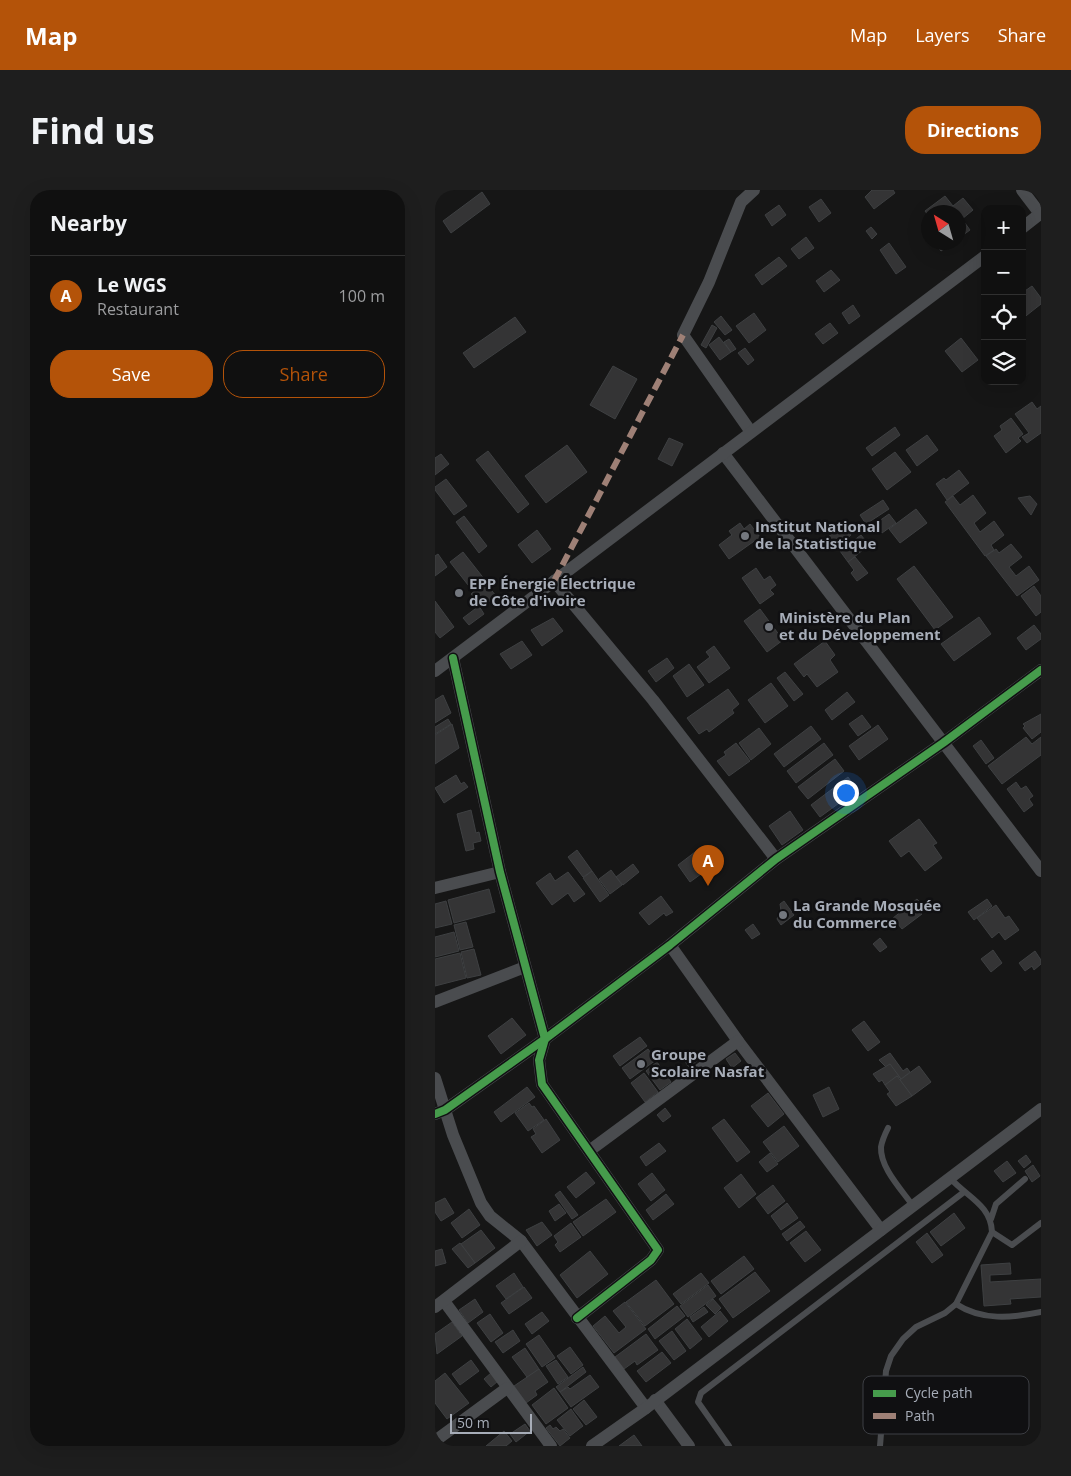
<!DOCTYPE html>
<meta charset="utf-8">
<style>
:root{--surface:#101010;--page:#1e1e1e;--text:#f1f3f6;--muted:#9c9d9f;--line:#303030;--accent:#b45309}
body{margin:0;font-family:"Open Sans",sans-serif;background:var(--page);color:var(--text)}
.controls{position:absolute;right:15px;top:15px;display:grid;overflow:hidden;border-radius:10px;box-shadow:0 5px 20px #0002}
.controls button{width:45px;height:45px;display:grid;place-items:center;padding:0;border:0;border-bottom:1px solid var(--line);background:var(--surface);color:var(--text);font:25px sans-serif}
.compass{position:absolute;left:486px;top:15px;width:45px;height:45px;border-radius:50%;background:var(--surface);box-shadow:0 5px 20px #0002;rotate:323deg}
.scale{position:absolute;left:15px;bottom:12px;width:82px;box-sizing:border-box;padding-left:5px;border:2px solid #a7adb8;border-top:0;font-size:14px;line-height:18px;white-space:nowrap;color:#a7adb8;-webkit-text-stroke:4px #101012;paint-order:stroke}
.you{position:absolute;left:410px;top:602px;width:18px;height:18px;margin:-12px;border:4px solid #fff;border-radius:50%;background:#1a73e8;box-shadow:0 0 0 8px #1a73e833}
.badge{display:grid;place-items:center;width:32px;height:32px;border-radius:50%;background:var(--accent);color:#fff;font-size:16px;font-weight:700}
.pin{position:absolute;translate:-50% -41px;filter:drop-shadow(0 1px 2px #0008)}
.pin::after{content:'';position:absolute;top:26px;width:18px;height:15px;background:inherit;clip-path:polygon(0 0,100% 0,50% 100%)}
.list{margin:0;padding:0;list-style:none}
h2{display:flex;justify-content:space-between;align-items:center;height:65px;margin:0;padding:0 20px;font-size:21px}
h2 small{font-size:16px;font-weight:400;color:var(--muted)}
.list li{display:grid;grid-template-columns:32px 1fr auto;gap:15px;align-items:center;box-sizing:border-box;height:80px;padding:0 20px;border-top:1px solid var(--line)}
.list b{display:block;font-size:19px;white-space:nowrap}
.list p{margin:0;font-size:16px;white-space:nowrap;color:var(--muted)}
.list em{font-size:16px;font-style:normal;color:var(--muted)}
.actions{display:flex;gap:10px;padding:15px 20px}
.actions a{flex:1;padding:11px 0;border:1px solid var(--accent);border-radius:20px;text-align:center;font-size:18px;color:var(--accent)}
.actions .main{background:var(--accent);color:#fff}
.icon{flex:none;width:28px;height:28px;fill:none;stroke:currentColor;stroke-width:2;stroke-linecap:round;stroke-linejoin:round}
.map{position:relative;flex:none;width:606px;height:1256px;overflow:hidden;border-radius:20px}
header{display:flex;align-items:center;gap:30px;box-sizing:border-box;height:70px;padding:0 25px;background:var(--accent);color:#fff}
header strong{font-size:24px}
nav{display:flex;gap:28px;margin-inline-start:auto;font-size:18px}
.intro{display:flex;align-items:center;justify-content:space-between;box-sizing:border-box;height:120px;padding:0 30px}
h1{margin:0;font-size:35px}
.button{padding:12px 22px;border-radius:20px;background:var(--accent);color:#fff;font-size:18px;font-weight:700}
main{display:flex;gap:30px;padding:0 30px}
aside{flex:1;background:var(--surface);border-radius:20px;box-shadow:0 5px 20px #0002}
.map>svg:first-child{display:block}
.building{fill:#343435;stroke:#3e4042}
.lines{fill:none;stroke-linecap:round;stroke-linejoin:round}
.service{stroke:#4a4c4f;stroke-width:6}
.minor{stroke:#4a4c4f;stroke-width:12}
.quiet{stroke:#9e8076;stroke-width:6;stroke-dasharray:12 6;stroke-linecap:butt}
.cycleway-casing{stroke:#101012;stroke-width:11}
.cycleway{stroke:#469c4c;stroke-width:8}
.poi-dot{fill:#74787f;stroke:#101012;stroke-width:2}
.labels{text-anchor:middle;stroke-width:5;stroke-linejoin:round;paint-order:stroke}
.poi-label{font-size:15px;font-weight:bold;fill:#a7adb8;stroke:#101012;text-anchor:start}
.key{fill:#101012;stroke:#3d3f44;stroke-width:1}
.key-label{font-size:14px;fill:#a7adb8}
</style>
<header>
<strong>Map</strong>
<nav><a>Map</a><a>Layers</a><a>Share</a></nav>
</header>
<div class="intro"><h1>Find us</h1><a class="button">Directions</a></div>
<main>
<aside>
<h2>Nearby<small></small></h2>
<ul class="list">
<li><span class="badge">A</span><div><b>Le WGS</b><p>Restaurant</p></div><em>100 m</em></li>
</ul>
<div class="actions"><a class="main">Save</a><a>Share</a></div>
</aside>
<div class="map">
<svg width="606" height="1256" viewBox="0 0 606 1256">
<rect width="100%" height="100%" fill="#161616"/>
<g class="building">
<polygon points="437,0 458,0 460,3 439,19 430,7"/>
<polygon points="47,2 55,14 16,43 8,31"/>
<polygon points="510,6 518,16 528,8 538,20 527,29 535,40 524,48 524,22 493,22 493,25 490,21"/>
<polygon points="386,9 396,23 384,32 374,17"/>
<polygon points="344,15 351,25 337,36 330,25"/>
<polygon points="436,37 442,44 437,49 431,41"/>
<polygon points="371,47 379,58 364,69 356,59"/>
<polygon points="499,52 518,52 506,61"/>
<polygon points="454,53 471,77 461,84 445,60"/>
<polygon points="344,67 352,76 327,95 320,85"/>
<polygon points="396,80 405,90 389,102 381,91"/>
<polygon points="597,96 606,108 606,114 587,129 587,103"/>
<polygon points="418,115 425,126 414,134 407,123"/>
<polygon points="319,123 331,140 314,153 301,136"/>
<polygon points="286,126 297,140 290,145 279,132"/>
<polygon points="80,127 91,142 39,178 28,163"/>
<polygon points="395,133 403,143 388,154 380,144"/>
<polygon points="277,135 282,138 271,158 266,155"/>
<polygon points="284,147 296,162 285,170 274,155"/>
<polygon points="526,148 543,170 527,182 510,161"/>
<polygon points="294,149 301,159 296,162 289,152"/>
<polygon points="310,158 319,170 313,175 303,163"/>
<polygon points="178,176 202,189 180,229 155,215"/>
<polygon points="597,212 602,219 606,216 606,243 592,253 587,247 594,243 580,224"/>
<polygon points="576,228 588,244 583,248 586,251 571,263 559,246 567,240 565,236"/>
<polygon points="460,237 465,245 437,266 431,258"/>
<polygon points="492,245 503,260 482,276 471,260"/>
<polygon points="234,248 248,254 237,276 223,269"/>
<polygon points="132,255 152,282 111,313 90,286"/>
<polygon points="53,261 94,314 83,323 41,270"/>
<polygon points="460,262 476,282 452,300 437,279"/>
<polygon points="6,264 14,274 0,285 0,268"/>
<polygon points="524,280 534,293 512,310 501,294 509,288 511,290"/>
<polygon points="11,289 32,316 19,325 0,300 0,297"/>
<polygon points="538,305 551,323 539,333 545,342 559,331 569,345 556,355 559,360 550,366 510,312 518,306 525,315"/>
<polygon points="595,306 602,314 596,325 583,308"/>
<polygon points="448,310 454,319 431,334 425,325"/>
<polygon points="481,319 492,333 465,353 454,339"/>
<polygon points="454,324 461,333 447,343 440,334"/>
<polygon points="29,326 52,356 44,363 21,332"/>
<polygon points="305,333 309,339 315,334 325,347 294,369 284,355 297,345 294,341"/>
<polygon points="409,335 416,345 397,360 389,350"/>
<polygon points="102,340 116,359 97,373 83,355"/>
<polygon points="426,345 434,355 413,372 405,361"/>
<polygon points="576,354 587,367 574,377 581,386 594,376 604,390 582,406 551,366 561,359 564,363"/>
<polygon points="28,362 50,390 37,400 15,372"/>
<polygon points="3,364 12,377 0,386 0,366"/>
<polygon points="420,367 433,383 422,391 416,383 419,380 413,372"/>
<polygon points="479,376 518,427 500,440 462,389"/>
<polygon points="321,378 329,390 335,386 341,395 335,400 339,404 325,414 307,388"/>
<polygon points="50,392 61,406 47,417 36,404"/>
<polygon points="599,396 606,406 606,422 601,426 586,406"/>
<polygon points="0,411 19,437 5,448 0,442"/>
<polygon points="44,416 49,424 34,435 28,428"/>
<polygon points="325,419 348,450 332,462 309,431"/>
<polygon points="544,427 556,444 519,471 506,454"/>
<polygon points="118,428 128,441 107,456 96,440"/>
<polygon points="599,435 606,444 606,449 591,460 582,448"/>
<polygon points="87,451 97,465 76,479 65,464"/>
<polygon points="390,451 400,465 395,470 403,482 382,497 372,484 369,487 359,474"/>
<polygon points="279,456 295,478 274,493 262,477 275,467 271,462"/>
<polygon points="232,468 239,478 221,492 213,481"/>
<polygon points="254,474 269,495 252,507 238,486"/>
<polygon points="350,482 368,504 359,511 342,488"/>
<polygon points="336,493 353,516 330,533 313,510"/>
<polygon points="293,499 304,514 297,520 299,523 274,542 272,539 264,544 252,528"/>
<polygon points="412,502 420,512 397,530 390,520"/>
<polygon points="8,505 16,523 0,533 0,510"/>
<polygon points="606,524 606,542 597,549 588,538 590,536 588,534"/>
<polygon points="427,525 436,537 423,546 414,534"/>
<polygon points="13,529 16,534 0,544 0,537"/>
<polygon points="17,534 24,558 0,574 0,545"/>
<polygon points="443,535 453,549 424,570 414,556"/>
<polygon points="376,536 386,549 349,577 339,564"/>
<polygon points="324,538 336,554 316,570 304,553"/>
<polygon points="591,547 597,554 606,547 606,565 567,594 553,576"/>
<polygon points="546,550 559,568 551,574 538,556"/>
<polygon points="301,553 315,571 294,586 282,571 291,565 289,562"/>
<polygon points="389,553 398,565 361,593 352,581"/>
<polygon points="400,569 409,581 373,609 363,597"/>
<polygon points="21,585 26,594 29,592 33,597 9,613 0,598"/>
<polygon points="413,587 422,600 385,627 376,615"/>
<polygon points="581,592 586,599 591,596 598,606 594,609 598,615 589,622 572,599"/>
<polygon points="36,620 41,643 44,642 46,651 38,653 39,659 31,661 22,624"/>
<polygon points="355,621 368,640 347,655 334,636"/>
<polygon points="484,629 502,653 498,655 507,668 490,681 474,661 466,667 454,651"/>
<polygon points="264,659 277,676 255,692 243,675"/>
<polygon points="142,660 157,681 148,687 133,667"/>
<polygon points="198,674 204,682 188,695 181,687"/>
<polygon points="176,680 187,695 175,704 164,689"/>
<polygon points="157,681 174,705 165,712 148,688"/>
<polygon points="133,682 150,704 139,712 133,703 117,715 101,693 115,683 120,691"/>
<polygon points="54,699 60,722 19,733 13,710"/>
<polygon points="226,706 238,722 231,726 229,723 214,735 204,723"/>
<polygon points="482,709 487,715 482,718 487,724 467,739 458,728"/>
<polygon points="552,709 557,716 539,730 533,722"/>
<polygon points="11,711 17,734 0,738 0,714"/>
<polygon points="349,711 359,725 346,735 342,729 346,721 345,714"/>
<polygon points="561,715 570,728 574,726 584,740 570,750 564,742 557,748 542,728"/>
<polygon points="31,732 38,757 25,760 19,735"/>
<polygon points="318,734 325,744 317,749 310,740"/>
<polygon points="19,742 24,761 0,767 0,747"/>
<polygon points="445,748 452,757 445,762 438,754"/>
<polygon points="39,759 46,785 32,788 26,762"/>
<polygon points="558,760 567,773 556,782 546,769"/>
<polygon points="600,761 606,770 606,774 599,780 597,776 590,781 584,773"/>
<polygon points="25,763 31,788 0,796 0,769"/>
<polygon points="77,828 91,845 66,864 53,846"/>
<polygon points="429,831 445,852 433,861 417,840"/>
<polygon points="205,847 212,856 185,876 178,866"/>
<polygon points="213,859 221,870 195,889 187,878"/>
<polygon points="255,860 263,870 254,877 248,869 252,867 249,864"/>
<polygon points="300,863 306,871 297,878 291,869"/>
<polygon points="455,863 468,881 472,878 475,882 466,889 455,874 451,877 444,870"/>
<polygon points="222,872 236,892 225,900 211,881"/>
<polygon points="455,874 466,889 462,886 450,895 447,890 444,892 438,884"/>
<polygon points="484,876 496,892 477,906 465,890"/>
<polygon points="209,883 223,902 210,912 196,893"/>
<polygon points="462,886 477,906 461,916 452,904 455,902 450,895"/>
<polygon points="92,897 100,907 66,932 59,922"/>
<polygon points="394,897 404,919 388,927 378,905"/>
<polygon points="333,903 349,924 333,937 316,916"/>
<polygon points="94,913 97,917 99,916 109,930 93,941 80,923"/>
<polygon points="230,918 236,926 228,932 222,925"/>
<polygon points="111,929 125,950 107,963 96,947 101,944 98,939"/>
<polygon points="289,929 315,962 302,972 277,938"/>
<polygon points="349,936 364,956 343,972 328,952"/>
<polygon points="224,953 231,961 211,976 205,967"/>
<polygon points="335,963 343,974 332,982 324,972"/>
<polygon points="591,965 596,972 589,978 583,971"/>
<polygon points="572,971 581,983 568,992 559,981"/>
<polygon points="598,975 605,986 597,992 590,981"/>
<polygon points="151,982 160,993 141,1008 132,997"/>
<polygon points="217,983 230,1000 216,1011 203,994"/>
<polygon points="306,984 321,1004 304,1018 289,998"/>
<polygon points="338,995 350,1011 333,1024 321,1008"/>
<polygon points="125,1001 143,1025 137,1029 120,1005"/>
<polygon points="231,1004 239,1014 218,1030 211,1020"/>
<polygon points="10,1008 19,1023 6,1031 0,1022 0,1013"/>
<polygon points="171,1009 181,1022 148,1046 138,1032"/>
<polygon points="352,1013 363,1028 346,1040 336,1026"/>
<polygon points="124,1014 131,1023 120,1031 114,1021"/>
<polygon points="34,1019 45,1035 27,1048 16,1033"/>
<polygon points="519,1023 530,1038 506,1056 495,1042"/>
<polygon points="365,1031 370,1037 352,1051 347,1044"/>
<polygon points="107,1032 117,1045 102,1056 91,1040"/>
<polygon points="136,1033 146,1047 125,1062 120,1055 123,1052 119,1046"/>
<polygon points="46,1040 60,1058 40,1073 26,1054"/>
<polygon points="371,1041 386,1060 370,1072 355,1053"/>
<polygon points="492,1043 508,1065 497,1073 481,1052"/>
<polygon points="25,1053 40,1073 33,1078 17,1059"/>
<polygon points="7,1059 11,1073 0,1076 0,1061"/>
<polygon points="155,1061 173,1084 142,1108 125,1085"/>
<polygon points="309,1066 319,1079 286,1104 276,1091"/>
<polygon points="575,1073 576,1084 555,1085 555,1092 606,1089 606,1107 575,1109 576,1114 549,1116 546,1075"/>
<polygon points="320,1082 335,1101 298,1128 284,1109"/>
<polygon points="79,1083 88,1097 71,1109 61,1096"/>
<polygon points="266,1083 274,1093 246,1114 238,1104"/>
<polygon points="221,1090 239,1114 210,1136 191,1112"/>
<polygon points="273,1095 281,1106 253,1127 245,1116"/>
<polygon points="89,1097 97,1108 74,1124 66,1113"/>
<polygon points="40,1109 48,1122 33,1133 24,1120"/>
<polygon points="278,1109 286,1118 280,1124 271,1115"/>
<polygon points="190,1112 211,1139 179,1163 158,1136 170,1126 184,1143 191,1137 178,1121"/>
<polygon points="242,1116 250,1126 220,1149 213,1139"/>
<polygon points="269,1117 273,1122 258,1132 255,1127"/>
<polygon points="285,1121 293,1131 274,1147 266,1137"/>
<polygon points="107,1122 114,1131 97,1144 90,1134"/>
<polygon points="55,1124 68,1143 56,1152 42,1133"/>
<polygon points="252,1129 267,1149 255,1159 240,1139"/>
<polygon points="17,1132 27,1146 2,1164 0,1144"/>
<polygon points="78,1140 85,1151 68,1163 60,1152"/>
<polygon points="237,1141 251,1161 239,1170 224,1151"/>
<polygon points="211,1144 223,1160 202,1175 200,1171 189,1179 180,1167"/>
<polygon points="104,1145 120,1168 107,1177 91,1154"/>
<polygon points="135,1157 148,1175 136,1184 122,1166"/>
<polygon points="90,1158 104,1179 92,1187 77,1167"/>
<polygon points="227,1162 236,1173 211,1192 202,1181"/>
<polygon points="36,1170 44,1181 25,1195 17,1184"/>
<polygon points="121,1170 133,1187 123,1194 111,1176"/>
<polygon points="148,1177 151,1182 125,1202 121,1197"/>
<polygon points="104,1179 113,1192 100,1201 102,1205 91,1213 79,1196"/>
<polygon points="10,1183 34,1213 12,1229 0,1213 0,1191"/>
<polygon points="56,1183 63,1191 56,1197 49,1189"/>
<polygon points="155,1185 164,1197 136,1217 125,1202 133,1197 135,1199"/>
<polygon points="119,1198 133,1218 111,1234 97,1215"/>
<polygon points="149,1210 162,1227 151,1235 138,1219"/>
<polygon points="136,1219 148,1236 135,1246 122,1230"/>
<polygon points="90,1234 95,1241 81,1252 75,1244"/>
<polygon points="115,1235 118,1239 121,1237 125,1241 128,1239 135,1248 125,1256 111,1238"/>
<polygon points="69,1241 77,1251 71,1256 51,1256"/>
<polygon points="199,1245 207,1256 184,1256"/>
</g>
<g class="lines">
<g class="service">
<path d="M453 938C450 944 447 951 446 957 445 978 467 1000 478 1016"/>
<polyline points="556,1029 561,1014 590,989"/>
<polyline points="557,1042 577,1055 606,1033"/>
<path d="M521 1114C547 1131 577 1128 606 1122"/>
<polyline points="294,1256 263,1212 266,1203 529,1002"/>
<path d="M445 1256 451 1181 456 1166 468 1149 481 1137 510 1123 521 1114 557 1042C556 1015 532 1007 515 988"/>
</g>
<g class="minor">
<polyline points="587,0 606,25"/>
<polyline points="587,38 606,23"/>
<polyline points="316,242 248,145 274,92 306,12 319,0"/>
<polyline points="288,263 606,681"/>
<polyline points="119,391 218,510 341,669"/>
<polyline points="18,468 65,682 110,849 104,870 107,894 223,1060 216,1070 142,1128"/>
<polyline points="0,481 550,66"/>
<polyline points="0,698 65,682"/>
<polyline points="235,755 303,851 446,1040"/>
<polyline points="0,812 90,777"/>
<polyline points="0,888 18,945 46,1013 55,1026 86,1051 211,1218"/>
<polyline points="0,924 10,920 110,849 235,755 341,669 508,553 606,480"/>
<polyline points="154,961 303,851"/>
<polyline points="9,1111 116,1256"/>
<polyline points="0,1117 86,1051"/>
<polyline points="220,1210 254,1256"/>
<polyline points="0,1251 72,1198"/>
<polyline points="157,1256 211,1218 606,919"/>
</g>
<polyline class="quiet" points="119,391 248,145"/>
<g class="cycleway-casing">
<g id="cycleway">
<polyline points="18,468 65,682 110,849 104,870 107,894 223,1060 216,1070 142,1128"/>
<polyline points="0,924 10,920 110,849 235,755 341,669 508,553 606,480"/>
</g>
</g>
<use href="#cycleway" class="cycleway"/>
</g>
<g class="poi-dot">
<circle cx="310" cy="346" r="5"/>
<circle cx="24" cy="403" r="5"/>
<circle cx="334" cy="437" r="5"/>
<circle cx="348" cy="725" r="5"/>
<circle cx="206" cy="874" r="5"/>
</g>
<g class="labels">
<g class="poi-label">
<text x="320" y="342">Institut National<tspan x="320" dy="17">de la Statistique</tspan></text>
<text x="34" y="399">EPP Énergie Électrique<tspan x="34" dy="17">de Côte d'ivoire</tspan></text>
<text x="344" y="433">Ministère du Plan<tspan x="344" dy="17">et du Développement</tspan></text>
<text x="358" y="721">La Grande Mosquée<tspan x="358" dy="17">du Commerce</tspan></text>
<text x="216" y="870">Groupe<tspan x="216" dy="17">Scolaire Nasfat</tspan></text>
</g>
</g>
<rect x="428" y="1186" width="166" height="58" rx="8" class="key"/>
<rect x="438" y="1200" width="23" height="7" fill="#469c4c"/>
<rect x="438" y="1223" width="23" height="6" fill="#9e8076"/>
<g class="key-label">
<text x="470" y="1208">Cycle path</text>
<text x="470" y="1231">Path</text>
</g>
</svg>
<div class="controls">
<button>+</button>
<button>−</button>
<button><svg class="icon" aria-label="locate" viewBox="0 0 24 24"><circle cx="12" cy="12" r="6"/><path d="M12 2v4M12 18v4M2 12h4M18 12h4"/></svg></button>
<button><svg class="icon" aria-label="layers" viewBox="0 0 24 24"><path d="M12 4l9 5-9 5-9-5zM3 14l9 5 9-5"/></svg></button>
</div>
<svg class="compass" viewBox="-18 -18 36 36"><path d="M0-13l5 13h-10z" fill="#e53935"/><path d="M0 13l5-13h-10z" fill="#9c9d9f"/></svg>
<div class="scale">50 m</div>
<div class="you"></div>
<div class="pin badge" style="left:273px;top:696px">A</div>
</div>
</main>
